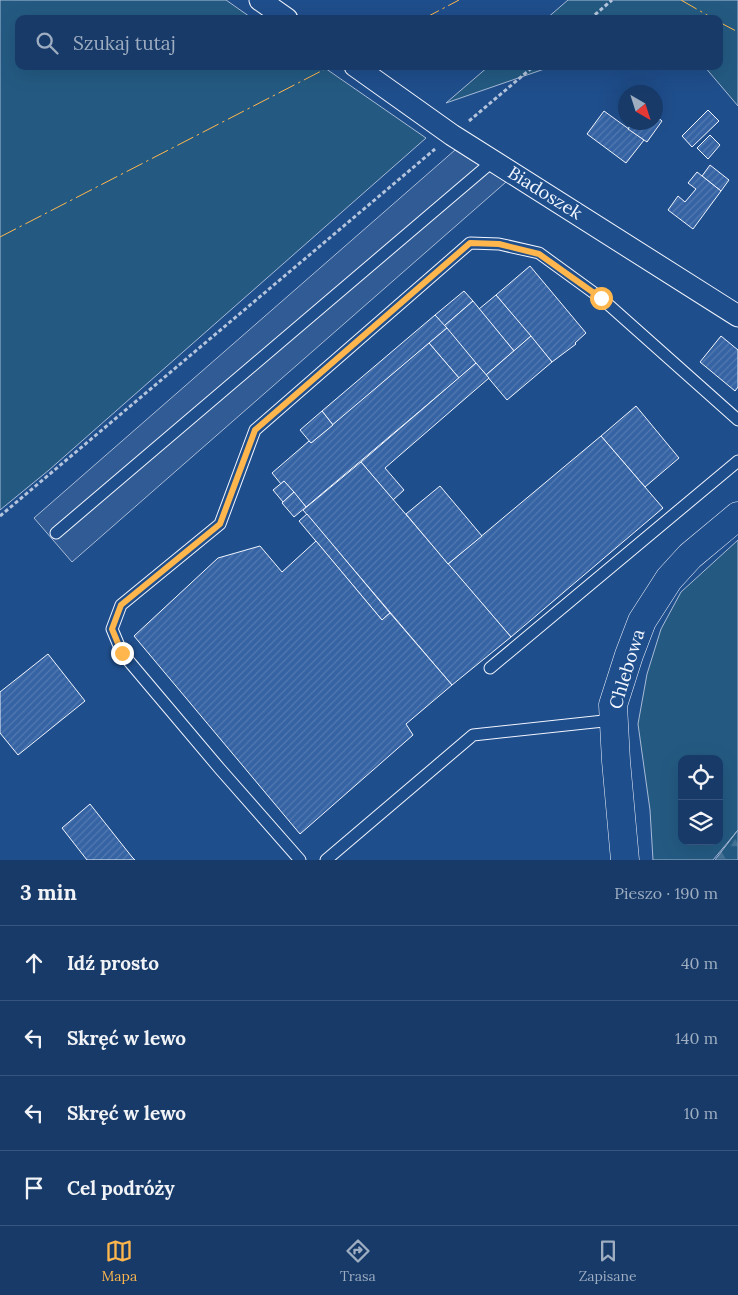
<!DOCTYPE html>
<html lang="pl">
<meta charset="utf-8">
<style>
:root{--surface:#173a69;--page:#244571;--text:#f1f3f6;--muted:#9eadc0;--line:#36547d;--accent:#ffb74d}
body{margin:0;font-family:Lora,serif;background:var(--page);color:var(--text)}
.controls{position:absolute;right:15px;bottom:15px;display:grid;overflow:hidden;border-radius:10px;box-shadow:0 5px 20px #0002}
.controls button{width:45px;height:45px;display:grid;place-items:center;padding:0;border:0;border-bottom:1px solid var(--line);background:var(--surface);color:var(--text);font:25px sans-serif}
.compass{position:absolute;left:618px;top:85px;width:45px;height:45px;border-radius:50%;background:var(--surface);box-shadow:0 5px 20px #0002;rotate:141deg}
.stop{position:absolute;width:15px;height:15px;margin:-11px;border:4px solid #ffb74d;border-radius:50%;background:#fff}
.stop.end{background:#ffb74d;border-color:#fff;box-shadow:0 1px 5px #0008}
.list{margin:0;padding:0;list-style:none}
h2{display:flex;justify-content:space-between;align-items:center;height:65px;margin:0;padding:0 20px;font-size:21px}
h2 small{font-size:16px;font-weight:400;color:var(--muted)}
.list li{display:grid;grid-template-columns:32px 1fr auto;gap:15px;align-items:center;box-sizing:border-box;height:75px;padding:0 20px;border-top:1px solid var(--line)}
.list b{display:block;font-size:19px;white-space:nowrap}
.list em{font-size:16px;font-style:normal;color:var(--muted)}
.icon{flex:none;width:28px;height:28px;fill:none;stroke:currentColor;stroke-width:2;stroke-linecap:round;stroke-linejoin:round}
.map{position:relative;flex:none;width:738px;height:860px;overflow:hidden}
.search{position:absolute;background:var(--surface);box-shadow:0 5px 20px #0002;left:15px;right:15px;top:15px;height:55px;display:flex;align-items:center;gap:12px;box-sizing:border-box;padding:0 18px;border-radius:10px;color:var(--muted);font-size:19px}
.sheet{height:365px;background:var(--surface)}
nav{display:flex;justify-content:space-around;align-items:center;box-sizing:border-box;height:70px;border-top:1px solid var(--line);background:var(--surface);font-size:14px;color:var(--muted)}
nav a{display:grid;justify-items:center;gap:2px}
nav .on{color:var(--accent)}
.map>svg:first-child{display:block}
.grass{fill:#245a82;stroke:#a8bbd7;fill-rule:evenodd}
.forest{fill:url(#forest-firs);stroke:#a8bbd7}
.parking{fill:#305b95;stroke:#a8bbd7}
.building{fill:url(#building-hatch);stroke:#f2f6ff}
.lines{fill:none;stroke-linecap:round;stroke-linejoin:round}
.lane-casing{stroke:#f2f6ff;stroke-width:13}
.street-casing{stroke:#f2f6ff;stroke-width:23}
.secondary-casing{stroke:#f2f6ff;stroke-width:29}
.path{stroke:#b3c4dc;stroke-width:3;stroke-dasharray:4 2.5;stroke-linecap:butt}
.lane{stroke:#1f4e8c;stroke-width:11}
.street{stroke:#1f4e8c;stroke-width:21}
.secondary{stroke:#1f4e8c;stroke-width:28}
.power{stroke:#ffb74d;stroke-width:1;stroke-dasharray:18 4 2.5 4;stroke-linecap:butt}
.route{stroke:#ffb74d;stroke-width:6}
.labels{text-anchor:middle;stroke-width:4;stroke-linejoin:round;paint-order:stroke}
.street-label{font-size:18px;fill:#f2f6ff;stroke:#1f4e8c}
</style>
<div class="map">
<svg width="738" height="860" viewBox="0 0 738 860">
<defs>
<pattern id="forest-firs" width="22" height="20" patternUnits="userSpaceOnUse" patternTransform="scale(1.25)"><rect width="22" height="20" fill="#245a82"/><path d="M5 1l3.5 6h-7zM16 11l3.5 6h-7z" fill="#447295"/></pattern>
<pattern id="building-hatch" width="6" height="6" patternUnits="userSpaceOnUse" patternTransform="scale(1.25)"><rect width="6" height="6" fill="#3563a3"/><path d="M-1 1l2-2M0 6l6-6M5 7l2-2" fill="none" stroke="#537ab1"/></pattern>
</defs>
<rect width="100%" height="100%" fill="#1f4e8c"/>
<g class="grass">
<polygon points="0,0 226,0 253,19 19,19 19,66 322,66 426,138 49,470 0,510"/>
<polygon points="568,0 738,0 738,106 704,66 719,66 719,19 546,19"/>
<polygon points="489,66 553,66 446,103"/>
<path d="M738 540V830L713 860H653L650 810 638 724 647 674 661 629 681 592ZM682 759H719V841H682Z"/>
</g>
<polygon class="forest" points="738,830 738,860 715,860"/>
<polygon class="parking" points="455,150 506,182 72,562 34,518"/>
<g class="building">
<polygon points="708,110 719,121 692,147 682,136"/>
<polygon points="604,111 644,140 626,163 587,134"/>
<polygon points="656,116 662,121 647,142 628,129 632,122 656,122"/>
<polygon points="710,135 720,145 708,159 697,148"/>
<polygon points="710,165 729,180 721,191 702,176"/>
<polygon points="697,172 721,191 693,229 668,210 678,196 685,202 696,189 688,183"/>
<polygon points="530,266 586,333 575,343 576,344 552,362 496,295"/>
<polygon points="464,291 473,301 444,326 435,315"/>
<polygon points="496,295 531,336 514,351 479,309"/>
<polygon points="473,301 514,351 486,375 444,326"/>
<polygon points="435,315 447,328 333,425 322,411"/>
<polygon points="447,328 476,363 459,378 429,343"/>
<polygon points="531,336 552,362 507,400 486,375"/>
<polygon points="721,336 738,350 738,387 735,391 700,362"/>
<polygon points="429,343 459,378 306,507 284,481 281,484 272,473 309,441 311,443"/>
<polygon points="476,363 489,378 385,468 404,490 393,500 361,462"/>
<polygon points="636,406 679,458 645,487 601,436"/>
<polygon points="322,411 333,425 311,443 300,430"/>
<polygon points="601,436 663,508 511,637 448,564"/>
<polygon points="361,462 511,637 452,685 303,510"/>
<polygon points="284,481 294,492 283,502 273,490"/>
<polygon points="440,486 482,536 448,564 406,514"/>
<polygon points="294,492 306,507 294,517 282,503"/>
<polygon points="307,514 390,613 382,620 299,521"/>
<polygon points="316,541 382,620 390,613 452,685 406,724 413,735 300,834 134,636 218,558 260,546 282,572"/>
<polygon points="48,654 85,701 18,755 0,733 0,692"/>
<polygon points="90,804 132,857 135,860 87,860 62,828"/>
</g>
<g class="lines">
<g class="lane-casing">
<g id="lane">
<polyline points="56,533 493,161"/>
<polyline points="490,668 738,461"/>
<polyline points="300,860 220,769 122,653 112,629 121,605 220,524 255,430 470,243 499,244 539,253 601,298 738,420"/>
<polyline points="326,860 473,735 613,720"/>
</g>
</g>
<g class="street-casing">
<g id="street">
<polyline points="260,0 287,19"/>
<polyline points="355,66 452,135 738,316"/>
</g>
</g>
<g class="secondary-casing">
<polyline id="secondary" points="625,860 616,761 613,705 629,655 642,621 669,579 690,556 738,516"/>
</g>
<g class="path">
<polyline points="590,19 612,0"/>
<polyline points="469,121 534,66"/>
<polyline points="0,516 435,149"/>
</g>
<use href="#lane" class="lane"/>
<use href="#street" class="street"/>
<use href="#secondary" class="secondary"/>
<g class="power">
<polyline points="681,0 714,19"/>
<polyline points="423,19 459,0"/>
<polyline points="719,22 738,32"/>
<polyline points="0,237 331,66"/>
</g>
</g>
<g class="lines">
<polyline class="route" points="122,653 112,629 121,605 220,524 255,430 470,243 499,244 539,254 601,298"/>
</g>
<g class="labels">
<g class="street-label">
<text transform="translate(545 193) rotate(32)" y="6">Biadoszek</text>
<text transform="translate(627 669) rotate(-73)" y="6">Chlebowa</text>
</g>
</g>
</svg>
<div class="controls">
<button><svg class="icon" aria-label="locate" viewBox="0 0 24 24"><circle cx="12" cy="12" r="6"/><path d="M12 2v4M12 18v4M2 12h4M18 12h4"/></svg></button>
<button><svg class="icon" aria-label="layers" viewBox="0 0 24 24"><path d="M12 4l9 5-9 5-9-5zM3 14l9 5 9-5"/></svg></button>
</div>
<svg class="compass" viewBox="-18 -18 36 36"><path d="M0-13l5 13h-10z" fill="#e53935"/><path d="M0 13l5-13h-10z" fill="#9eadc0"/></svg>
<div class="stop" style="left:601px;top:298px"></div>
<div class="stop end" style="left:122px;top:653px"></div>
<div class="search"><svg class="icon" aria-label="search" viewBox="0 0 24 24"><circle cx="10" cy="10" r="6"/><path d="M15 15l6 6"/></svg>Szukaj tutaj</div>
</div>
<section class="sheet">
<h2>3 min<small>Pieszo · 190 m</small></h2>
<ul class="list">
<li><svg class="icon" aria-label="ahead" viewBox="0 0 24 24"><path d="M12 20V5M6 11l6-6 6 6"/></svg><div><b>Idź prosto</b></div><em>40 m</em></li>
<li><svg class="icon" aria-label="left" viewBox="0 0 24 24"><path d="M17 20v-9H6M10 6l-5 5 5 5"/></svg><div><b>Skręć w lewo</b></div><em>140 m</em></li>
<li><svg class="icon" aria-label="left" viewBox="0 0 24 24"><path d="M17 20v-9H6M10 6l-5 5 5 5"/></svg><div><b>Skręć w lewo</b></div><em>10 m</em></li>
<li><svg class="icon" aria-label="arrive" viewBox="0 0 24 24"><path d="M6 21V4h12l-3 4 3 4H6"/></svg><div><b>Cel podróży</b></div></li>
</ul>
</section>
<nav>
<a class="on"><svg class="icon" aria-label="map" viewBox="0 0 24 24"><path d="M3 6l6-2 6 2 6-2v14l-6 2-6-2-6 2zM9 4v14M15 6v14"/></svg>Mapa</a>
<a><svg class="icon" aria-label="directions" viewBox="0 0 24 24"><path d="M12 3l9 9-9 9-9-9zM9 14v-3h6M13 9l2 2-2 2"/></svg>Trasa</a>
<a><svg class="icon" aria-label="saved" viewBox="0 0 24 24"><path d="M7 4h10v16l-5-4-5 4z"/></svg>Zapisane</a>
</nav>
